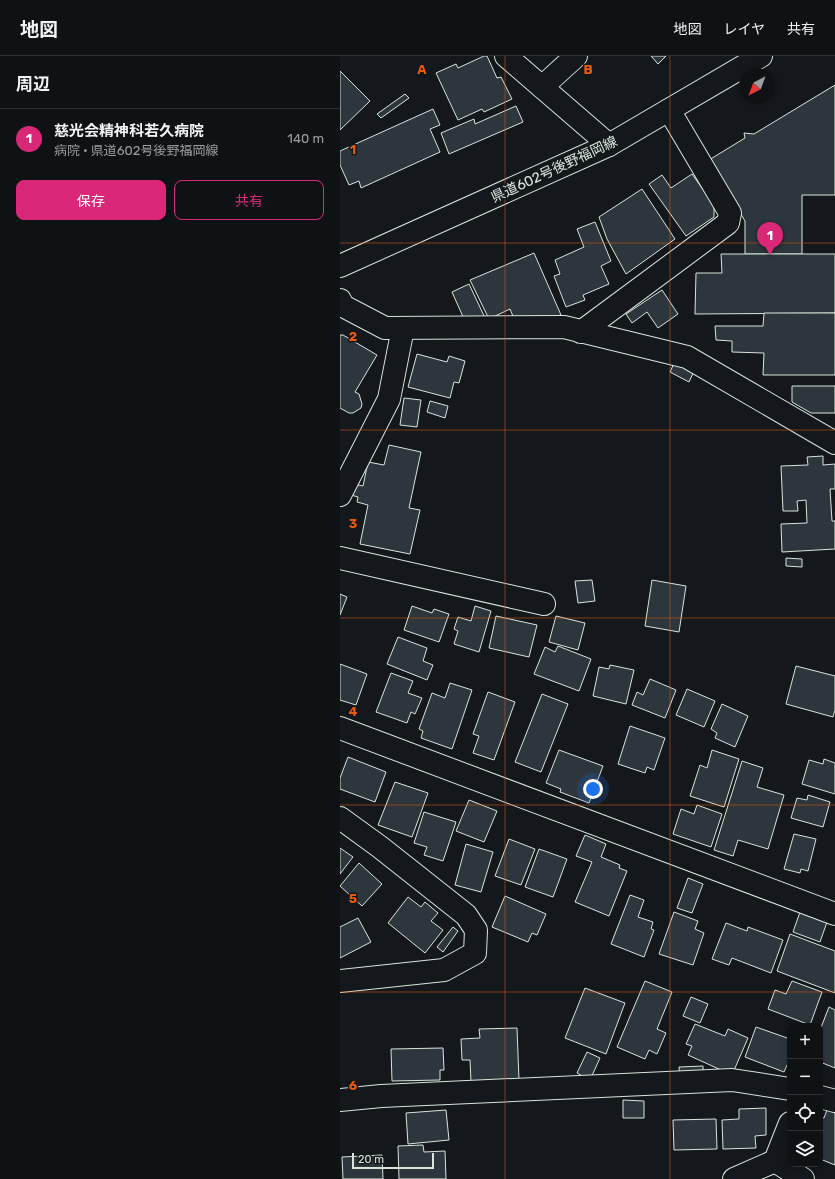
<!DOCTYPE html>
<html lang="ja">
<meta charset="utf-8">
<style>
:root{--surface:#0f1215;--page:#1d2022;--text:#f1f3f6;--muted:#9b9ea0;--line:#2f3234;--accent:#db2777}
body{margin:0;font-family:Rubik,"Noto Sans JP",sans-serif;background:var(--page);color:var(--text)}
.controls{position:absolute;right:12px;bottom:12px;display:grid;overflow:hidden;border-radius:8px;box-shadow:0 2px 6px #0003}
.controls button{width:36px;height:36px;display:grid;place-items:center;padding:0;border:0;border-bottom:1px solid var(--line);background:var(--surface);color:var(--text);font:20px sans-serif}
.compass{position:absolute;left:399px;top:12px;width:36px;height:36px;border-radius:50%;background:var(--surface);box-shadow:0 2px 6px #0003;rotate:221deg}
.scale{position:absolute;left:12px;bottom:10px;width:82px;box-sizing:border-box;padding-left:4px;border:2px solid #d8e6dc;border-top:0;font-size:11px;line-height:14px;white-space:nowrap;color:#d8e6dc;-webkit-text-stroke:3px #14181c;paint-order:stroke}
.you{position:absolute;left:253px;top:733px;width:14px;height:14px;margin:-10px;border:3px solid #fff;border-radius:50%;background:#1a73e8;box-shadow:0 0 0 6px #1a73e833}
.badge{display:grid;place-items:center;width:26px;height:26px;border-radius:50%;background:var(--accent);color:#fff;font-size:13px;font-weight:700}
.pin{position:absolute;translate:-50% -33px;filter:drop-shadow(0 1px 2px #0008)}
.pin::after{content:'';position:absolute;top:21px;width:14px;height:12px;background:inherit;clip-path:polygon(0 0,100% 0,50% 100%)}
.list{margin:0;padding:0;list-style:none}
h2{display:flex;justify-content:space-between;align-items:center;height:52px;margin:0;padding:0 16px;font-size:17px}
h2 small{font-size:13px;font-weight:400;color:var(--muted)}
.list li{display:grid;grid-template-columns:26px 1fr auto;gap:12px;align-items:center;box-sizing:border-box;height:60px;padding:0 16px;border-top:1px solid var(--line)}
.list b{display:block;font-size:15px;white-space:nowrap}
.list p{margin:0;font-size:13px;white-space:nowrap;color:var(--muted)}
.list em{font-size:13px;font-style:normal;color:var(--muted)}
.actions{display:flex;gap:8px;padding:12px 16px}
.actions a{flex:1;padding:9px 0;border:1px solid var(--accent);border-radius:8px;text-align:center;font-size:14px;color:var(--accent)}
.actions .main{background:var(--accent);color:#fff}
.icon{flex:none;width:22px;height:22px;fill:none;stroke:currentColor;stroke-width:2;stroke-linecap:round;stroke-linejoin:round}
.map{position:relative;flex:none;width:495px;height:1123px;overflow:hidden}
header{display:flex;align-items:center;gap:24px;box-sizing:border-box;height:56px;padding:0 20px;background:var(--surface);border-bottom:1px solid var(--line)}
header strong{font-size:19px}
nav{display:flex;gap:22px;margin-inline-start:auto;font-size:14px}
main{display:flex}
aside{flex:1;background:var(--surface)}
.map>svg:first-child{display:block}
.building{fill:#2c363c;stroke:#d8e6dc}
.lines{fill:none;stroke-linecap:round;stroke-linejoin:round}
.minor-casing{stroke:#d8e6dc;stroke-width:24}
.major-casing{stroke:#d8e6dc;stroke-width:24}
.minor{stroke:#14181c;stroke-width:22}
.major{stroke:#14181c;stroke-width:22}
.grid{fill:none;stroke:#e8590c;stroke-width:1;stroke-opacity:0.55}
.labels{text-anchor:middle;stroke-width:3;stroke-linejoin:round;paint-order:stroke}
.street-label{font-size:14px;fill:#d8e6dc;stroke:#14181c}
.grid-label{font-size:13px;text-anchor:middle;font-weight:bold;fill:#e8590c;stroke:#14181c;stroke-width:3;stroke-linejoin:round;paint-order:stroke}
</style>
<header>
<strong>地図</strong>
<nav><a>地図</a><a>レイヤ</a><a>共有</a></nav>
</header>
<main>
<aside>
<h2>周辺<small></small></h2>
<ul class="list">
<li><span class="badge">1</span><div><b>慈光会精神科若久病院</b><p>病院 · 県道602号後野福岡線</p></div><em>140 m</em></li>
</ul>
<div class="actions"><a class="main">保存</a><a>共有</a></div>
</aside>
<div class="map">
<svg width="495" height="1123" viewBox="0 0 495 1123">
<rect width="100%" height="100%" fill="#14181c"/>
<g class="building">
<polygon points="144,0 147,0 157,22 161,21 172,43 144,56 142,53 118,64 96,17 116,8 118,12"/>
<polygon points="311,0 326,0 318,8"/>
<polygon points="0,15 30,45 0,74"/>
<polygon points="495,29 495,139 462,139 462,198 405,198 405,165 369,104 405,82 404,77 414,78"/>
<polygon points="65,38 69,42 41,62 37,58"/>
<polygon points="176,50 183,66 109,98 101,77 134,63 135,68"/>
<polygon points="93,53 100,69 90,73 100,96 21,132 19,125 9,129 0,109 0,95"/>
<polygon points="352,118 374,149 374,161 346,180 309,128 322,119 331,132"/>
<polygon points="302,133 335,183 286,218 267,183 259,161"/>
<polygon points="255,166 271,205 261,210 269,228 243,239 245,244 226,251 214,220 220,218 215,204 244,191 237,173"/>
<polygon points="194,197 221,259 200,268 177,270 170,253 149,263 130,224"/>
<polygon points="381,198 495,198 495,257 355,258 356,217 382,217"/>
<polygon points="129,228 146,264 128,272 112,236"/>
<polygon points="322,234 338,258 318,272 307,256 292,267 286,258"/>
<polygon points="424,257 495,257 495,319 423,319 424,297 392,296 392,285 376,284 375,270 423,270"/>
<polygon points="0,279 3,279 37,299 15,336 19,338 22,348 21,352 13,357 9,357 0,352"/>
<polygon points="77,298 107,306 109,300 125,305 119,327 114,326 110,342 68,331"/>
<polygon points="336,303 355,313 349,326 330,316"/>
<polygon points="452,330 495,330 495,357 471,357 452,346"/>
<polygon points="64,342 81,344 77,371 60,369"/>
<polygon points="90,345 108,350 105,362 87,356"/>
<polygon points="49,389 81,396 69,452 80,454 70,498 20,488 28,449 17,446 18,441 11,439 14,428 23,430 28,406 44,409"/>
<polygon points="483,400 483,409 495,408 495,433 490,433 492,465 495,465 495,493 442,496 441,468 467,467 466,444 457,445 458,455 443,455 441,410 468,409 467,401"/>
<polygon points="446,502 462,503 462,511 446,510"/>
<polygon points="252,524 255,545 238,547 235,525"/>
<polygon points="312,524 346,530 339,576 305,570"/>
<polygon points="0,538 7,541 0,559"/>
<polygon points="72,550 92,557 94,553 109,558 99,586 64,574"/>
<polygon points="135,550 151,555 139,596 114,588 118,575 114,573 118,561 131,565"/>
<polygon points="156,560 197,569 189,601 149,592"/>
<polygon points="216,560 245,567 238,594 209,586"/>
<polygon points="58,581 87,592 83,605 93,609 87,624 47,608"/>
<polygon points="218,590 251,603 239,635 194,618 205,591 215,596"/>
<polygon points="0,608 27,618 16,649 0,644"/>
<polygon points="270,609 294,614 286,648 253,640 259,611 269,613"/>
<polygon points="456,610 495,620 495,654 493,661 446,648"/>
<polygon points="51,617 73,625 68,637 82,642 75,658 71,656 67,667 36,656"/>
<polygon points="310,623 336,634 325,662 292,649 297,636 303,639"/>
<polygon points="110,627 132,634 112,693 81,682 83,675 79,673 92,637 105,642"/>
<polygon points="347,633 375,645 364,671 336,659"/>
<polygon points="148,636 175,646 154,704 133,697 139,680 133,678"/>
<polygon points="202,638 228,648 201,716 175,706"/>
<polygon points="382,648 408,660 395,691 375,682 377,677 371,673"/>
<polygon points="290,670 325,682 314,714 307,711 305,717 278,708"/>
<polygon points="219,694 263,710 249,747 220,736 221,733 206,727"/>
<polygon points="372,694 399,703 384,751 350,740 360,709 367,712"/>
<polygon points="8,701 46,716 35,746 0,733 0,722"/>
<polygon points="484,703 495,707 495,738 462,728 469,704 483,708"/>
<polygon points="402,705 423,712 417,731 444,739 428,793 398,784 393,800 374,794"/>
<polygon points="55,726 88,737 72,781 38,769"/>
<polygon points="468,739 490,746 483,771 451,762 457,742 467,744"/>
<polygon points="129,744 157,755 144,786 116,775"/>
<polygon points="357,749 382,758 371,791 333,778 341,753 354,758"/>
<polygon points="84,756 116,766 103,805 84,799 87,791 74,787"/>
<polygon points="454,778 476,783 468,815 461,813 460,817 444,813"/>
<polygon points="245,779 266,788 261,801 280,809 279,812 287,815 269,860 235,846 252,806 236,800"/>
<polygon points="169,783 195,793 181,829 155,820"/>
<polygon points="126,788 153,796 141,836 115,829"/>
<polygon points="0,792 13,801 0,818"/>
<polygon points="199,793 227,803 213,841 185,831"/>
<polygon points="19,807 42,828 22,850 0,830"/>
<polygon points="348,822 363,828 352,857 337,852"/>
<polygon points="290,839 304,844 298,861 313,866 311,873 314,874 304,901 271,888"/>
<polygon points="165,840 206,858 197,879 192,877 188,886 152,871"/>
<polygon points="68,841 81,851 85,846 98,857 91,865 103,874 85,897 48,867"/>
<polygon points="334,856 358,865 355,873 364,877 353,909 319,898"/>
<polygon points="460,856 487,866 480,886 453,876"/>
<polygon points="18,862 31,886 0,902 0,871"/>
<polygon points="386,867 407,875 408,871 443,884 431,917 392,902 389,909 372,903"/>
<polygon points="113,871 118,875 103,896 97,891"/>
<polygon points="450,878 495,895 495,937 437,915"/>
<polygon points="305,925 332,936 317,973 326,977 317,998 309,994 305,1003 277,991"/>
<polygon points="452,925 482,936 470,969 428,953 435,934 446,938"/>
<polygon points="245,932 285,947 266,998 225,982"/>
<polygon points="351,941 368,948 360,967 343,960"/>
<polygon points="489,951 495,954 495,1012 480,1006 480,974"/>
<polygon points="355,968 385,980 388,973 408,982 392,1019 348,999 352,990 346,988"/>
<polygon points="416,971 450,983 450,1010 447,1009 444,1016 405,1001"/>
<polygon points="177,972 179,1024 131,1026 130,1004 122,1004 121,983 140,982 139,973"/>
<polygon points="103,992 104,1014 100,1014 100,1024 52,1025 51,993"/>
<polygon points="247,996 260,1002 250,1024 237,1017"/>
<polygon points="363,1010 363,1022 340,1023 339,1011"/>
<polygon points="283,1044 304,1045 304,1062 283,1062"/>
<polygon points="426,1052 426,1079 415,1080 416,1092 383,1093 382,1064 399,1063 399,1053"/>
<polygon points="106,1054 109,1084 68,1088 66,1057"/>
<polygon points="487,1054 495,1057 495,1109 480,1103 480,1060 484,1062"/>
<polygon points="376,1063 377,1093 334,1094 333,1064"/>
<polygon points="83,1089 84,1096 105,1095 106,1123 59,1123 58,1090"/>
<polygon points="42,1099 43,1123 3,1123 2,1101"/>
</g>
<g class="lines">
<g class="minor-casing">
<g id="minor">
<polyline points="166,0 269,89"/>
<polyline points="202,31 236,0"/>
<polyline points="0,244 3,250 45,272 224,271 347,301 495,387"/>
<polyline points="241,276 388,167 390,157 329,54"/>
<polyline points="0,439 49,343 63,272"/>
<polyline points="0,502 204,548"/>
<polyline points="0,672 495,858"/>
<polyline points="0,762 40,791 126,859 136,874 135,897 104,914 0,925"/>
<polyline points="480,1041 495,1045"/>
<polyline points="0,1044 41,1040 392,1024 450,1033"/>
<polyline points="435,1105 463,1123"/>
<polyline points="394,1123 435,1105 450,1067"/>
</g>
</g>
<g class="major-casing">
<polyline id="major" points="0,210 269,89 421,0"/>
</g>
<use href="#minor" class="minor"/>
<use href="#major" class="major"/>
</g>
<path class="grid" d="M165 0V1123M330 0V1123M0 187H495M0 374H495M0 562H495M0 749H495M0 936H495"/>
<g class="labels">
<g class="street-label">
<text transform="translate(214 113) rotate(-25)" y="5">県道602号後野福岡線</text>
</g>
</g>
<g class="grid-label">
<text x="82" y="18">A</text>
<text x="248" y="18">B</text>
<text x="13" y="98">1</text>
<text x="13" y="285">2</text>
<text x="13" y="472">3</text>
<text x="13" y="660">4</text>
<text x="13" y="847">5</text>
<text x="13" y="1034">6</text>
</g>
</svg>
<div class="controls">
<button>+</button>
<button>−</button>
<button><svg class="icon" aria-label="locate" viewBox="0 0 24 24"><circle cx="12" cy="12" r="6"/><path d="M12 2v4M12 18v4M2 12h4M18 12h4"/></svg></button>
<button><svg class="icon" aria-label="layers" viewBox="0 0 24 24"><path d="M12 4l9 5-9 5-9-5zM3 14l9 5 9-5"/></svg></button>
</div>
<svg class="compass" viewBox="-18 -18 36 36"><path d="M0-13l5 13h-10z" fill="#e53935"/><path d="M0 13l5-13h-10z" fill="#9b9ea0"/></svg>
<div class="scale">20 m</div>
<div class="you"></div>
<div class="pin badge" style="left:430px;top:199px">1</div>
</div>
</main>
